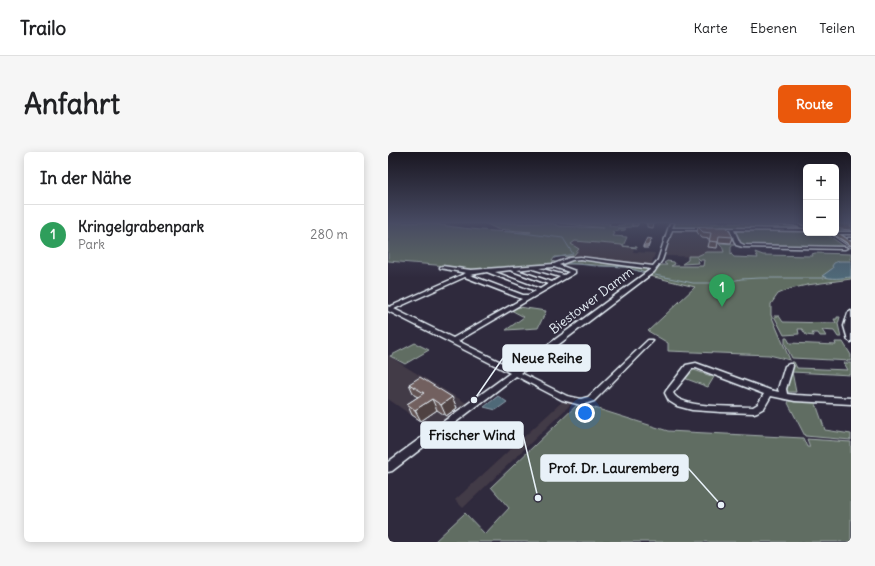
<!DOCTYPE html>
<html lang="de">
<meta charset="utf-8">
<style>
:root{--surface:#fff;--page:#f6f6f6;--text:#202124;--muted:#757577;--line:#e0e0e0;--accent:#ea580c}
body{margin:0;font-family:Delius,sans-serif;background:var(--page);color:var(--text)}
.controls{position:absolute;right:12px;top:12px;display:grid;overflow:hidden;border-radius:6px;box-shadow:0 2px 10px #0003}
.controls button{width:36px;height:36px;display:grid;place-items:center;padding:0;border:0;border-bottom:1px solid var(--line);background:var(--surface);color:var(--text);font:20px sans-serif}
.you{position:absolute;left:197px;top:261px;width:14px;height:14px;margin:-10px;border:3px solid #fff;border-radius:50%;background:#1a73e8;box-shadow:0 0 0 6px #1a73e833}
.badge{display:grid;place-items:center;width:26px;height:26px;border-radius:50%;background:var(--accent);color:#fff;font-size:13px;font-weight:700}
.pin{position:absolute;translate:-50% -33px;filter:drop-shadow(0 1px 2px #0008)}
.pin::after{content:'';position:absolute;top:21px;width:14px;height:12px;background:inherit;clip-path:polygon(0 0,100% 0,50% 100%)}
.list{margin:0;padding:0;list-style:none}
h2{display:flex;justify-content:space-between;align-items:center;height:52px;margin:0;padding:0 16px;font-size:17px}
h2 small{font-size:13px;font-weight:400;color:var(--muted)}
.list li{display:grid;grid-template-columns:26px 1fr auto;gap:12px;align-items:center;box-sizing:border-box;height:60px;padding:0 16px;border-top:1px solid var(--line)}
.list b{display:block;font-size:15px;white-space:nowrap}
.list p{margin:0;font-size:13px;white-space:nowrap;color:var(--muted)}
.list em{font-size:13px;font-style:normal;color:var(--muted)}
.map{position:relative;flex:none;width:463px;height:390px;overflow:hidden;border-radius:6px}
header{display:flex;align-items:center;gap:24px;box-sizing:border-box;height:56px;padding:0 20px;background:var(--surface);border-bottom:1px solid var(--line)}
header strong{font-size:19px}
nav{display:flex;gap:22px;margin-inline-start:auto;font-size:14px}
.intro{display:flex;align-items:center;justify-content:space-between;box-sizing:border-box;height:96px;padding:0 24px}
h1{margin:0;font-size:28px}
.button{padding:10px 18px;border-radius:6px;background:var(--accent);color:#fff;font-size:14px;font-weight:700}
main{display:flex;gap:24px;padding:0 24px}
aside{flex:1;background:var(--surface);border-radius:6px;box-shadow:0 2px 10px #0003}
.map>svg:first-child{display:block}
.built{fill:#433a47}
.green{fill:#606d62;stroke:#a4afad}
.water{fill:#506978;stroke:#8d9fab}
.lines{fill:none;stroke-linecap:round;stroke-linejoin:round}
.stream{stroke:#8d9fab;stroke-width:1}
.minor-casing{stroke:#e8f1f8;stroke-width:3}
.major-casing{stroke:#e8f1f8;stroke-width:3}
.minor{fill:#2f2a3d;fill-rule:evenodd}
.major{fill:#766964;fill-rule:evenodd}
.tram{stroke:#e8f1f8;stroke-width:1}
.wall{fill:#625352;stroke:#e8f1f8}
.shaded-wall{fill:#504342;stroke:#e8f1f8}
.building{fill:#72605f;stroke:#e8f1f8}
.labels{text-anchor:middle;stroke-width:3;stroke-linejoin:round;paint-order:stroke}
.street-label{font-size:13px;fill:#e8f1f8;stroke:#2f2a3d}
.leader{fill:none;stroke:#e8f1f8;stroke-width:1.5}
.callout-dot{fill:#e8f1f8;stroke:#2f2a3d;stroke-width:1.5}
.callout{fill:#e8f1f8;stroke:#e8f1f8;stroke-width:1.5}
.callout-label{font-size:14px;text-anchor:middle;font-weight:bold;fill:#111}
</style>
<header>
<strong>Trailo</strong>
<nav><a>Karte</a><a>Ebenen</a><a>Teilen</a></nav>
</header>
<div class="intro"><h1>Anfahrt</h1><a class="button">Route</a></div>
<main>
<aside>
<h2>In der Nähe<small></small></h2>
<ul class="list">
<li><span class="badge" style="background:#2e9e5b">1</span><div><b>Kringelgrabenpark</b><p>Park</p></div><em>280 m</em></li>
</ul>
</aside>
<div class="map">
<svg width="463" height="390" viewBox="0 0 463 390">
<rect width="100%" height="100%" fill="#2f2a3d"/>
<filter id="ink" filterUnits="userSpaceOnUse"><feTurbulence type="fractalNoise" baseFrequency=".025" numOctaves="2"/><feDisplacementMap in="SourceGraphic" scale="8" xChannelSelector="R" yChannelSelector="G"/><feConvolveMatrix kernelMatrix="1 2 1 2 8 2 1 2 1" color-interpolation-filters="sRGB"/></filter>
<g filter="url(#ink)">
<g class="built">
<polygon points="286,78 343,78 350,92 341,92 335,105 277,104"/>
<polygon points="187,89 234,93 234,94 246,96 245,100 267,101 263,114 185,104 191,97 183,92"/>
<polygon points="0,203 18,215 80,252 45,278 0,247"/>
<polygon points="176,248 184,251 75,356 67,348"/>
</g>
<g class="green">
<path d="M0 71C13 71 27 70 40 71 71 76 109 81 143 80L109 77 97 71H164L171 74 216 76 171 71H222L221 74 229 75 230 73H236L237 71H245L244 75 230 76 238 77 237 78 224 80 227 81 225 84 239 85 235 94 249 95V96L234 94V93L187 89 183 92 191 97 185 104 167 105 164 109 170 111 167 112 89 118 59 114 0 109Z"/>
<polygon points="287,71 416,71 418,76 286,76"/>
<polygon points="345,78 418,79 418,81 437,81 456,94 453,96 356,93 352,92"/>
<polygon points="331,91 347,92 343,95 343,102 346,105 370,106 367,100 375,103 425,104 424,102 427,101 463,102 463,127 419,133 402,137 390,142 383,152 383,163 402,208 381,203 280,199 280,191 260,179 307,135 262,124 273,113 279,113 276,111 279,109 286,110 287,112 283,114 315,114 316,108 312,108 309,105 311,111 294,112 300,108 300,104 309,104 318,100 336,100 334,94"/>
<polygon points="192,107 259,116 261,118 258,121 237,115 192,112 174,112 181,108"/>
<polygon points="131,155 158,159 150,176 118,178 136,165 123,158"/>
<polygon points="386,164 391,164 395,170 448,171 446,167 449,167 449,165 452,165 450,172 453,185 450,185 446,179 434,178 438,184 432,184 430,181 424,181 426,184 418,183 414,177 410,177 411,182 396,183"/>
<polygon points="397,186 399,186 402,191 448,193 447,190 455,190 463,203 463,209 404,206 397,192"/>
<polygon points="27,191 41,198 17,212 2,204"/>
<polygon points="404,210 406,210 409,216 460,218 456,211 463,211 463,223 404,220 408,240 396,240 395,237"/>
<polygon points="303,217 326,225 320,235 296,226"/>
<polygon points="407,247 427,249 437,278 463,282 463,288 417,284 400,251 402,248"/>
<polygon points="191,251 280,279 415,286 419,295 422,295 419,287 463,290 463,390 46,390 77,361 97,382 121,356 103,335"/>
</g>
<g class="water">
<path d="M451 109H463V125C454 126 443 128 434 124L445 116 444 114 446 111Z"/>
<polygon points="110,244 119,250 108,258 96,255"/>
</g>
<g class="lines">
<g class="stream">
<polyline points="117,79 175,86 185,102 166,106"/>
<polyline points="180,111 208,114"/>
<polyline points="211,114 237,115"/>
<polyline points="240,116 257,121"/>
<polyline points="267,123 305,131 335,131 353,127 372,126 436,126"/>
</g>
<g class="minor-casing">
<g id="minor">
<path d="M282 71H286L284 76H318L320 77 318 78H284L274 108 266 120 133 221 179 244 193 247 200 245 260 188H264L265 189 264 190 206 249 193 253 174 248 128 224 4 319 0 320V310L122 221 0 159V154L1 155 78 121 52 116V115L54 114 83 118 166 112 181 106 192 105 265 114 270 108ZM192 107 263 117 127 217 70 189 187 121V119L171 113 184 108ZM166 115 181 120 176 123 151 116ZM145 116V117L172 125 164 130 129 118ZM122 118 160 132 152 137 107 120ZM99 120 148 139 140 143H135L82 123ZM77 125 134 147 65 186 6 157Z"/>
<polygon points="372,71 407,71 417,75 415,76 405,73"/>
<polygon points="332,76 418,77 418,79 346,78 352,91 356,93 457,95 459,96 457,97 355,95 348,93 342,78 331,78 330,77"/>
<polygon points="448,80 463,80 463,82 447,82 446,81 448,81"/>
<rect x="460" y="86" width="3" height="2"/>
<polygon points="463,159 463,190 460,188 456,174 460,161"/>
<path d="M308 211 382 238 391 240 390 237 397 214 401 212H404L405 214 398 237 399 242 407 243 463 246V252L407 249 383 244 376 256 369 260 366 261 333 260 304 258 289 254 281 249 277 241 278 239 298 213ZM308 216 376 242 370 252 365 255C348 254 292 257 285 241L304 217Z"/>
</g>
</g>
<g class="major-casing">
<polygon id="major" points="448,80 463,90 463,93 445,81 448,81"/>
</g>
<use href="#minor" class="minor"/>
<use href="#major" class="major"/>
<polyline class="tram" points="441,81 463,96"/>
</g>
<g class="wall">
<polygon points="244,71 251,71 249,74 244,74"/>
<polygon points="257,71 266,71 265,76 259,75 259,72"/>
<polygon points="448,71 463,71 463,78 452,77 448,75"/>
<polygon points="310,75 345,85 343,91 330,90 329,96 320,95 322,87 314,86 309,80"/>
<polygon points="263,88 260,96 255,96 255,94"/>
<polygon points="21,232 64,245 69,256 58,264 49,258 33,269 24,263 19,252 30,245 26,243"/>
</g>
<g class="shaded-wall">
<polygon points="64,245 69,256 58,264 53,253"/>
<polygon points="44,247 49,258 33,269 27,258"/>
</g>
<g class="building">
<polygon points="310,75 339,75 345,85 331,84 330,90 321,89 323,81 315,80"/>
<polygon points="259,86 264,87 260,94 255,94"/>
<polygon points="32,225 64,245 53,253 44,247 27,258 19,252 36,241 21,232"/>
</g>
</g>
<linearGradient id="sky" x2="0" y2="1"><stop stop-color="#1a1722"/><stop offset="0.56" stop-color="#474a62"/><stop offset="1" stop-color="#474a62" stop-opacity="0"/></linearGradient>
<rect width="463" height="126" fill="url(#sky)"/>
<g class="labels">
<g class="street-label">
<text transform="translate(203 148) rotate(-37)" y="5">Biestower Damm</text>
</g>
</g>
<path class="leader" d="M86 248L115 206M150 346L135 283M333 353L300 316"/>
<g class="callout-dot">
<circle cx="86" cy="248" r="4"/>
<circle cx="150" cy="346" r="4"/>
<circle cx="333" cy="353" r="4"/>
</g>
<g class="callout">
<rect x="115" y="193" width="87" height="26" rx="4"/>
<rect x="33" y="270" width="102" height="26" rx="4"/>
<rect x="153" y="303" width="147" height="26" rx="4"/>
</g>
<g class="callout-label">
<text x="159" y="211">Neue Reihe</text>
<text x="84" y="288">Frischer Wind</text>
<text x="226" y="321">Prof. Dr. Lauremberg</text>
</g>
</svg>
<div class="controls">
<button>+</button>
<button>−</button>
</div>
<div class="you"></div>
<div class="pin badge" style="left:334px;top:155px;background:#2e9e5b">1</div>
</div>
</main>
